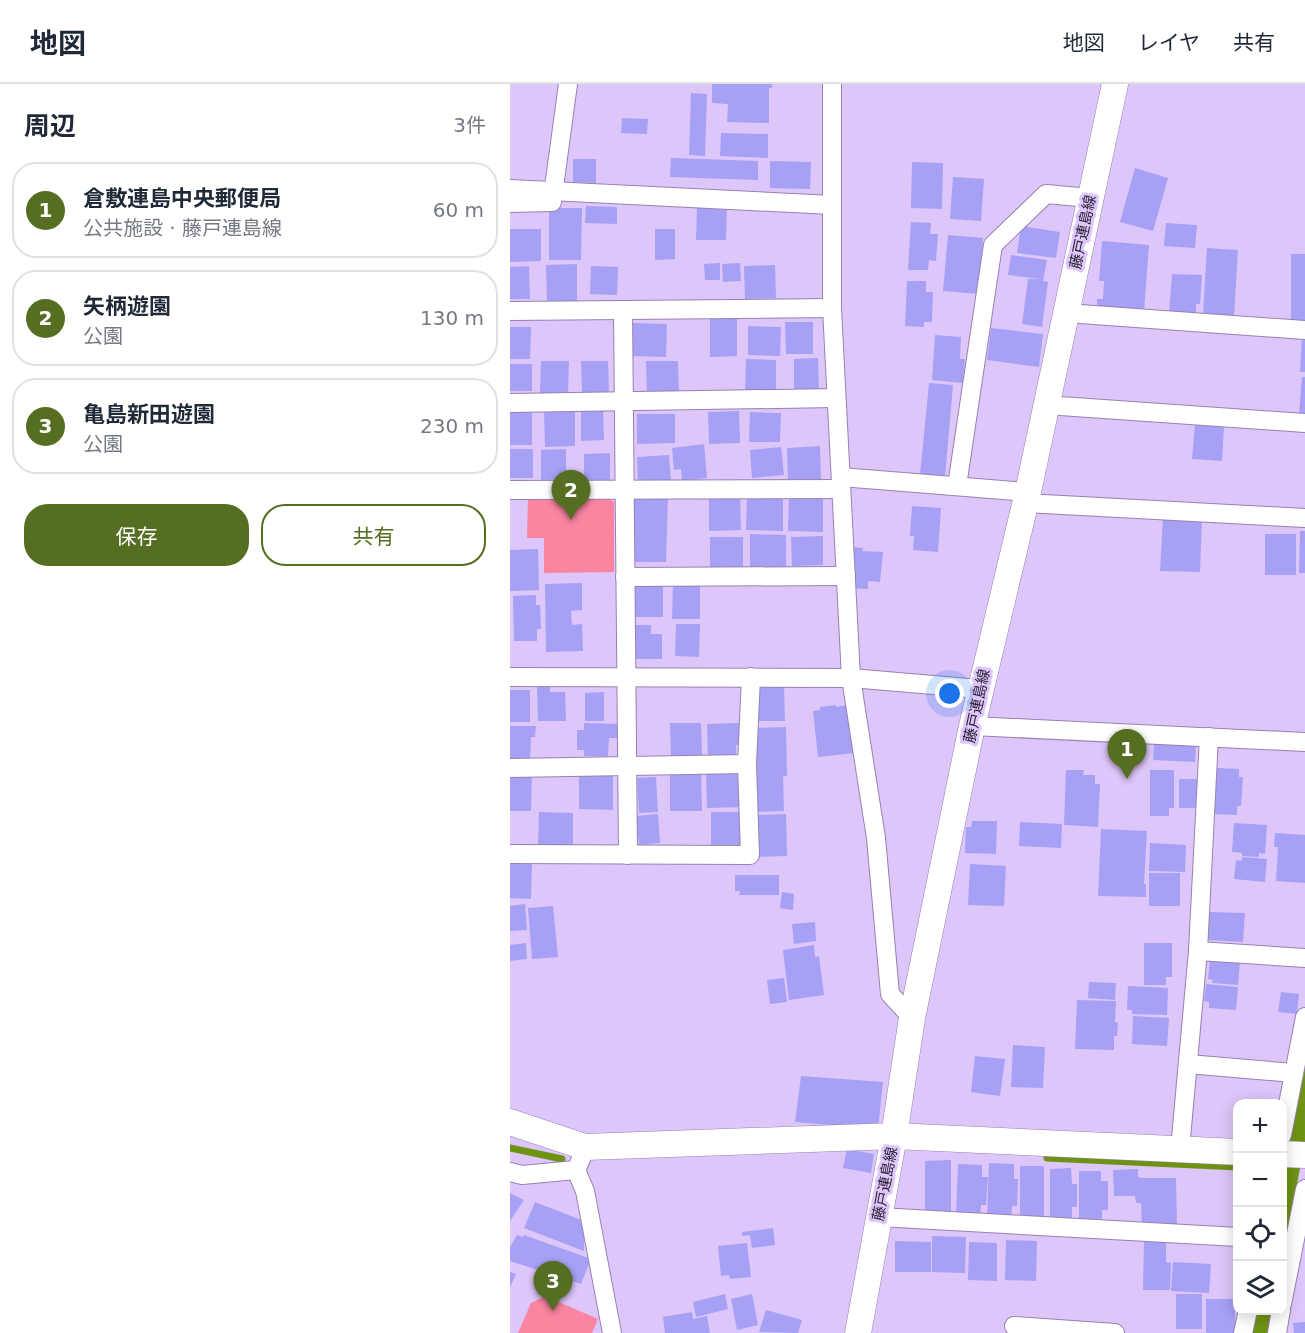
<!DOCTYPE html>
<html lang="ja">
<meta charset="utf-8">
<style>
:root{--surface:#fff;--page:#f2f2f3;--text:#1f2937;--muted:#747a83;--line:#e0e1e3;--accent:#556e21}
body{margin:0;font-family:"DejaVu Sans","Noto Sans JP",sans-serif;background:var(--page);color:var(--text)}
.controls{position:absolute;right:18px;bottom:18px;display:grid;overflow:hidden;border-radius:12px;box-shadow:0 3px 15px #0003}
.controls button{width:54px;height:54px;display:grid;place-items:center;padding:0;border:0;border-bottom:2px solid var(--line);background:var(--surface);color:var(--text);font:30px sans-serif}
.you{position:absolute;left:440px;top:610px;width:21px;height:21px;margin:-15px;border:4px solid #fff;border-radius:50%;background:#1a73e8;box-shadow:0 0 0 9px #1a73e833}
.badge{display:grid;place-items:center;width:39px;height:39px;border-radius:50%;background:var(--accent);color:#fff;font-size:20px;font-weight:700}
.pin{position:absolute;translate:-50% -50px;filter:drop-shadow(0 2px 3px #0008)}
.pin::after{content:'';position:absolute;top:32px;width:21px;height:18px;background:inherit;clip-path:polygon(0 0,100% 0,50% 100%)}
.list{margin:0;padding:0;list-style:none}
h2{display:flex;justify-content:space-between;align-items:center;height:78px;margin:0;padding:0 24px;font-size:26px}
h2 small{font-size:20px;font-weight:400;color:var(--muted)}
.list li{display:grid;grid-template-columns:39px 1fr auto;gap:18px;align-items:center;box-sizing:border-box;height:96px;margin:0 12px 12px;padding:0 12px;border:2px solid var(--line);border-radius:24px}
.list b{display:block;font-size:22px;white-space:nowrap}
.list p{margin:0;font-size:20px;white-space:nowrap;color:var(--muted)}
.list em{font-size:20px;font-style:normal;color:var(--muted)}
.actions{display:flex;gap:12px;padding:18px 24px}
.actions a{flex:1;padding:14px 0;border:2px solid var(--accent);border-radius:24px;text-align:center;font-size:21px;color:var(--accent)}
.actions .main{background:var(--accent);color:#fff}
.icon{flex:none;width:33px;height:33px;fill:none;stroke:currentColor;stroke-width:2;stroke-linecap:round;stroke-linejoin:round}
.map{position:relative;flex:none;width:795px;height:1249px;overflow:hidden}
header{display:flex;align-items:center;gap:36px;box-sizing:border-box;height:84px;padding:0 30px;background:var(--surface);border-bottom:2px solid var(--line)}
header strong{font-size:28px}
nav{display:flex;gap:33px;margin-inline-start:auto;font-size:21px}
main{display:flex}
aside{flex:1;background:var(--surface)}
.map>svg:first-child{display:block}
.green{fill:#fb84a1}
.water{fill:#6e9313}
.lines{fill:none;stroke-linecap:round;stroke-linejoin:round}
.stream{stroke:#6e9313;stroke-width:7}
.building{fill:#a6a1f5}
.street-casing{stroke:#9881b1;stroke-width:20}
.secondary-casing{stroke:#9881b1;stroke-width:27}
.street{stroke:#fff;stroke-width:18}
.secondary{stroke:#fff;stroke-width:26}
.labels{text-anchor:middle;stroke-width:6;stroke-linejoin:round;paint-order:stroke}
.street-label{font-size:15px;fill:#2a2134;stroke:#ddc6f9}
</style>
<header>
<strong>地図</strong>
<nav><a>地図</a><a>レイヤ</a><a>共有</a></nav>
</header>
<main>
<aside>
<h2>周辺<small>3件</small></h2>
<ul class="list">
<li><span class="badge">1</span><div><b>倉敷連島中央郵便局</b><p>公共施設 · 藤戸連島線</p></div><em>60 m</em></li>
<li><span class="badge">2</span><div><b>矢柄遊園</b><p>公園</p></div><em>130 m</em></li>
<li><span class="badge">3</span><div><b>亀島新田遊園</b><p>公園</p></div><em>230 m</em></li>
</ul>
<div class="actions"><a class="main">保存</a><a>共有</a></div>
</aside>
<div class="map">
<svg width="795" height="1249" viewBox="0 0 795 1249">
<rect width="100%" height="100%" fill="#ddc6f9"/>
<g class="green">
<polygon points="95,412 104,418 104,488 34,489 34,454 17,454 18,413"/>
<polygon points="35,1212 88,1235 82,1249 8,1249 21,1219"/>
</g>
<g class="water">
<polygon points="795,973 795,1058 773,1173 773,1088"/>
<polygon points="745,1227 762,1227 758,1249 741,1249"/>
</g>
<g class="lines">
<g class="stream">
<polyline points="0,1064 52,1075"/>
<polyline points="537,1074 728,1083"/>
</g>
</g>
<g class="building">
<polygon points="202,0 262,0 262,4 259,4 259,39 217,38 218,20 202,19"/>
<polygon points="181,9 197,10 195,72 179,71"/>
<polygon points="112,34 138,35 137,50 111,49"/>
<polygon points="211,49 258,50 258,74 210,72"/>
<polygon points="161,74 248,77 248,96 160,93"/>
<polygon points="63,75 86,75 86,99 63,98"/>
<polygon points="260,77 301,78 300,105 260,104"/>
<polygon points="402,78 433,79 432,125 401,124"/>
<polygon points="625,84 658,94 643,147 610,138"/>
<polygon points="443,93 474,95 471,137 440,135"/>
<polygon points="76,122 107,123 107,140 75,139"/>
<polygon points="187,122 217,123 216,156 186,156"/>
<polygon points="39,124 72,124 71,176 39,176"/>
<polygon points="401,138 421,139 420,150 428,150 426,177 419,176 418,186 398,186"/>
<polygon points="656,139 687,141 685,164 654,162"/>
<polygon points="511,142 550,148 546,174 507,169"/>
<polygon points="0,145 31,145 31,177 0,178"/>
<polygon points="145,145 165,145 165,175 145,176"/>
<polygon points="438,151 473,154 469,210 433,207"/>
<polygon points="592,157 639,161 634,228 587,224 587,215 593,215 594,197 589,197"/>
<polygon points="697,164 728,166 724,232 693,231"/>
<rect x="781" y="170" width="14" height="67"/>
<polygon points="501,171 537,176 533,197 538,198 532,243 512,240 518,195 530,195 498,191"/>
<polygon points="210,179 210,196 195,196 194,180"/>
<polygon points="230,179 231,197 213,198 212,180"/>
<polygon points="67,180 67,217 37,218 36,181"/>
<polygon points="265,181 266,214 235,215 234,182"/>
<polygon points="19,182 20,215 0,215 0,183"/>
<polygon points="81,182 108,183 107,211 80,210"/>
<polygon points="662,190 692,191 690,220 686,220 686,232 659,230"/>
<polygon points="397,197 416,197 416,208 423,208 422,238 414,238 414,243 395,242"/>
<polygon points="200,234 227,234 227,272 200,273"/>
<polygon points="275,238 303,238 303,270 276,270"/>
<polygon points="122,239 157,240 156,273 120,272"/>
<polygon points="238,242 271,243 270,272 238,271"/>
<polygon points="0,243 21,243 20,275 0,275"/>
<polygon points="481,244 533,250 529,283 477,276"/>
<polygon points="425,251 451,253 450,275 455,275 453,299 422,296"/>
<polygon points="792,252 795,252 795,288 790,288"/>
<polygon points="308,274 309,307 284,308 284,275"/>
<polygon points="236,275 266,276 266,310 235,310"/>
<polygon points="31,277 59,277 58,311 30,310"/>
<polygon points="71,277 98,277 99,308 72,309"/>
<polygon points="136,277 168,277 169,310 137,311"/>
<rect x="0" y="280" width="22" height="27"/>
<polygon points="792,293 795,293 795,331 789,330"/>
<polygon points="419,299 443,301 435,393 410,391"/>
<polygon points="34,325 65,325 65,362 35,363"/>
<polygon points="93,326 94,356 71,357 71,327"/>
<polygon points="22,327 22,361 0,361 0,328"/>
<polygon points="229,327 230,359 199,360 198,328"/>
<polygon points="240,328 271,329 270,358 239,358"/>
<polygon points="127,330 165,330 165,359 127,360"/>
<polygon points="685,340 714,342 712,377 682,375"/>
<polygon points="194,360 197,394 172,397 171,385 164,386 162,364"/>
<polygon points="310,362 311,397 278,398 277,364"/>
<polygon points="271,363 274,391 242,394 240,366"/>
<rect x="0" y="365" width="23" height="29"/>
<polygon points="56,365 56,395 31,396 31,366"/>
<polygon points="100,369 100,396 74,397 74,370"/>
<polygon points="159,371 161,397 128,399 127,373"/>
<polygon points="230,411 231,446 199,447 199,412"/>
<polygon points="124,412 158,413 156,478 122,478"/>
<polygon points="237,412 273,412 273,447 236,446"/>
<polygon points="279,412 313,413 313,448 278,447"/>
<polygon points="402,422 431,424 428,468 403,466 404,452 400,452"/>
<polygon points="653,432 692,434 690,488 650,487"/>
<polygon points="790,447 795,447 795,489 789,489"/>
<polygon points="240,450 276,451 276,486 240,485"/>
<rect x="755" y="450" width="31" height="41"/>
<polygon points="313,452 313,481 282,482 281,453"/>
<rect x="200" y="453" width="33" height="33"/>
<polygon points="343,463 353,464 352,467 373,468 370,498 358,497 358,505 340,504"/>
<polygon points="28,465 29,506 0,507 0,466"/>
<polygon points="72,499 72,526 61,527 62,541 72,540 73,567 36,568 35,500"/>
<polygon points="163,500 190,501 190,535 162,535"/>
<polygon points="123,501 153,502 153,533 122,533"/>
<polygon points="26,511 26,521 30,521 31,545 27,545 27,557 4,557 3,512"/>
<polygon points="166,540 190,540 189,573 165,572"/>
<polygon points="123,541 141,541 141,550 152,550 152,575 123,575"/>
<polygon points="274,601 275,637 248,637 248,602"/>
<polygon points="27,602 40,602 40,608 55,608 56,637 28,637"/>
<rect x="0" y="606" width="20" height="32"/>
<polygon points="94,608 94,637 75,637 75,609"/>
<polygon points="326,621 326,623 337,621 344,669 308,673 303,627 310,626 310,623"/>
<polygon points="74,639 108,640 108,654 99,654 98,672 74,672 74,666 67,666 67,646 74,646"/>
<polygon points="160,639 191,639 192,672 161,672"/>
<polygon points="230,639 230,661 226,661 226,676 198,676 197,640"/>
<polygon points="0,642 26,642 25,653 21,653 20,678 0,677"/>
<polygon points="276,643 277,692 273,692 274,727 244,728 242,644"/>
<polygon points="644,658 686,660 685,678 643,676"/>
<polygon points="707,684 729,685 729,693 733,693 731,722 727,722 727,731 704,730"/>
<polygon points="556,686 574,686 573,691 585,691 585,700 590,700 588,743 554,741"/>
<polygon points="640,686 664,686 664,724 659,724 659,732 640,732"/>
<polygon points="191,688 192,727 160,727 160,689"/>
<polygon points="196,689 235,689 235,723 197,724"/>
<polygon points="0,690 22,691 21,727 0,727"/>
<polygon points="69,690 103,691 103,726 69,725"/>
<polygon points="146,693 148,728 129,729 127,694"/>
<polygon points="669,695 693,695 692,724 669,724"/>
<polygon points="29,728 63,729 63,763 28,762"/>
<polygon points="201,728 232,728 232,763 201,764"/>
<polygon points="148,730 150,759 129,761 126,732"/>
<polygon points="276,730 277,772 246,773 245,731"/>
<polygon points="462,737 487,737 486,770 455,769 456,743 461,743"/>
<polygon points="510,738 552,740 551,764 509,762"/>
<polygon points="724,739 757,741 755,770 749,769 749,773 732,772 732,769 722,768"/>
<polygon points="591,745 637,747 634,800 636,800 636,813 588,812"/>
<polygon points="765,749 795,751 795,799 766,797 768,763 764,763"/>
<polygon points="640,759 676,761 675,788 639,787"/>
<polygon points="732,773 757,775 755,798 724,795 726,776 732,777"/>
<polygon points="0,780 22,780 21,815 0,814"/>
<polygon points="460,780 496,782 494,822 458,821"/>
<rect x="639" y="789" width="31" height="33"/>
<polygon points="225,791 269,791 269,811 229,811 230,807 225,807"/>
<polygon points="272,808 284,810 283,826 270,824"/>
<polygon points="15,820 17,846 0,847 0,822"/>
<polygon points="43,822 48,873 22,875 18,824"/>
<polygon points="699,828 735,829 733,858 697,856"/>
<polygon points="305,838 306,857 284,860 282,840"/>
<polygon points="16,859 17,875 0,877 0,861"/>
<polygon points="634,859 662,859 662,893 656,893 656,901 634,901"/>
<polygon points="304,861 305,873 309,872 314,911 279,916 273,866"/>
<polygon points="700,875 730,877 728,901 702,899 703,896 698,895"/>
<polygon points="274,894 277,918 260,920 257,896"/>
<polygon points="579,898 606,899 605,916 578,914"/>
<polygon points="696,900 728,903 726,926 699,924 699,918 694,917"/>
<polygon points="618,902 658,904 657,931 622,930 622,926 617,926"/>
<polygon points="771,908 789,910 787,930 768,928"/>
<polygon points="567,916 606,917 605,938 608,939 607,952 604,952 604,966 565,965"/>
<polygon points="623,932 659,934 657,962 622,960"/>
<polygon points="503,961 535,963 533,1004 501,1003"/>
<polygon points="465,972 495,975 490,1012 461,1008"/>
<polygon points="291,992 373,998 368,1045 285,1038"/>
<polygon points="337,1065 364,1070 361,1089 333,1084"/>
<polygon points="441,1076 441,1130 415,1130 415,1077"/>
<polygon points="479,1079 504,1080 504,1095 508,1095 507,1122 502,1122 501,1136 477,1135"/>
<polygon points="448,1080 472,1081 472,1093 478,1093 476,1121 471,1121 470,1132 446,1132"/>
<rect x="510" y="1082" width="24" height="50"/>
<polygon points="561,1084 562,1100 567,1100 567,1123 562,1123 562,1134 540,1135 540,1085"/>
<polygon points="628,1085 628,1093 632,1094 666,1094 667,1141 632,1142 631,1119 626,1119 625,1112 604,1112 603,1086"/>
<polygon points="569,1087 591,1087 591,1097 598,1097 598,1126 592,1126 592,1135 569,1136"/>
<polygon points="0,1109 14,1116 0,1137"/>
<polygon points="25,1118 74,1137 74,1167 14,1144"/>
<polygon points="263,1144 265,1161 242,1164 240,1151 232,1152 232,1148"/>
<polygon points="7,1151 13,1153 14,1151 81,1175 71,1200 0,1177 0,1163"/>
<polygon points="422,1152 456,1153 455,1189 422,1188"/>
<polygon points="496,1156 527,1157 526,1197 495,1196"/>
<polygon points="634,1156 656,1156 656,1178 661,1179 660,1206 633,1206"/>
<polygon points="385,1157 421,1158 421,1188 385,1188"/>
<polygon points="459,1158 487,1159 487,1197 458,1196"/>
<polygon points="237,1159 241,1193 220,1195 219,1191 211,1192 208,1162"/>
<polygon points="663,1178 701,1180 699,1209 661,1207"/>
<polygon points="0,1188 6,1190 0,1203"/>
<polygon points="215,1210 218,1225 186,1233 183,1218"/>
<polygon points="242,1210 248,1241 227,1246 221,1215"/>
<rect x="666" y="1210" width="26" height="35"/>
<polygon points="696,1215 724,1215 726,1249 696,1249"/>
<polygon points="256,1226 292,1236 288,1249 249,1248"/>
<polygon points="182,1228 183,1235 197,1232 200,1249 155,1249 153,1233"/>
<polygon points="795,1238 795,1249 784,1249 783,1239"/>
</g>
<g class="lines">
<g class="street-casing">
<g id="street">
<polyline points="322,0 322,224 341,594 366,754 380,910 402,934"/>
<polyline points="0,105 322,121"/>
<polyline points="0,119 42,118 58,0"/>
<polyline points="113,226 118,771"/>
<polyline points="0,227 322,224"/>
<polyline points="556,229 795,246"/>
<polyline points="0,319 326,314"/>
<polyline points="536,321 795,339"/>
<polyline points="331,393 518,408"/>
<polyline points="447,402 483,161 536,110 580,114"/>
<polyline points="0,406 331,405"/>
<polyline points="515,419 795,434"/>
<polyline points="115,493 336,492"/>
<polyline points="0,593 341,594 470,605"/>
<polyline points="462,642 795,658"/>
<polyline points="0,684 237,680"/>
<polyline points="0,770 240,771 237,680 241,593"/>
<polyline points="688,867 795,874"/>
<polyline points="678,980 784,989"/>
<polyline points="772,1051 795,933"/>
<polyline points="670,1065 688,867 699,653"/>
<polyline points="66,1086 75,1107 102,1249"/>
<polyline points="0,1088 12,1091 66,1086 71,1075"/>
<polyline points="369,1133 728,1153"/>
<polyline points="772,1220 795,1105"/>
<polyline points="504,1242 605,1249"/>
<polyline points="733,1249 738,1226"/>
<polyline points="767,1249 771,1226"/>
</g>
</g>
<g class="secondary-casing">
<g id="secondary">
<polyline points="0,1038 75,1063 384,1052 728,1068"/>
<polyline points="772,1070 795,1071"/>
<polyline points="348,1249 384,1052 402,934 462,642 518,408 605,0"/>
</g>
</g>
<use href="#street" class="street"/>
<use href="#secondary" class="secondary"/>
</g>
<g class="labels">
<g class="street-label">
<text transform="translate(573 148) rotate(-78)" y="5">藤戸連島線</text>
<text transform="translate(467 622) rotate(-78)" y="5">藤戸連島線</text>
<text transform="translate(375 1100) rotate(-79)" y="5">藤戸連島線</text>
</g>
</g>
</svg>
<div class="controls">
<button>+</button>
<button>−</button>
<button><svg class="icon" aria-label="locate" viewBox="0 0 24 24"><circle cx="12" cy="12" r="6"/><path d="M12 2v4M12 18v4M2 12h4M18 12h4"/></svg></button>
<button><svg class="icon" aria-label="layers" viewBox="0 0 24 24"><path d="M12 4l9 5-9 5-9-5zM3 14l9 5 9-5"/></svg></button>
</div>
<div class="you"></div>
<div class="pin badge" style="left:617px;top:695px">1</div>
<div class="pin badge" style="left:61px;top:436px">2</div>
<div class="pin badge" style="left:43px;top:1227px">3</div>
</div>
</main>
